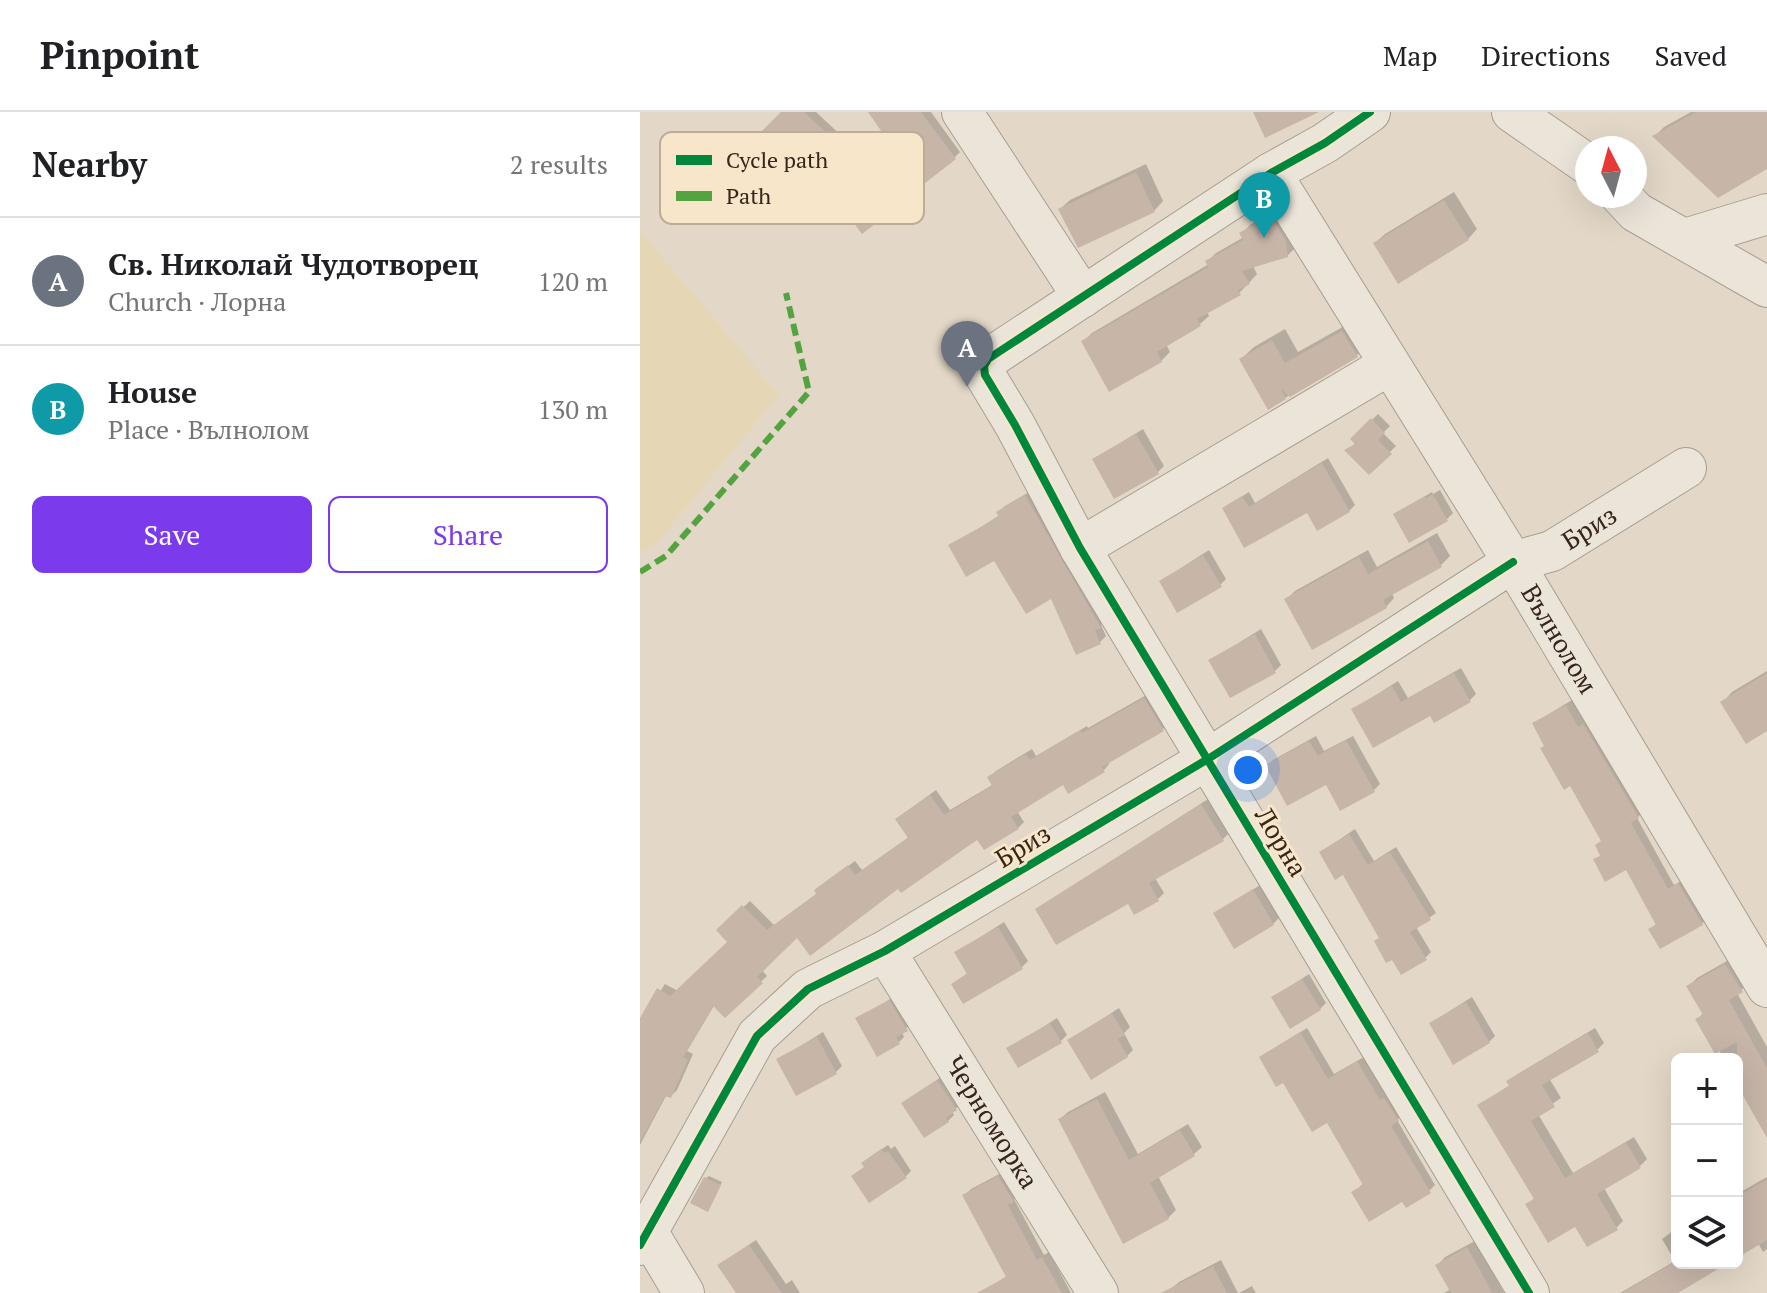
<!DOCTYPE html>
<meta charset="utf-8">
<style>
:root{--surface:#fff;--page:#f2f2f2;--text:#202124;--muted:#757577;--line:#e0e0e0;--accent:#7c3aed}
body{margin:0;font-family:"PT Serif",serif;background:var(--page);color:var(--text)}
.controls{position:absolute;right:24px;bottom:24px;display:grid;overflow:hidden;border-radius:12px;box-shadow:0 8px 32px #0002}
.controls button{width:72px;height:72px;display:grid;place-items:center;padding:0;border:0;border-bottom:2px solid var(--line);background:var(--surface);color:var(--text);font:40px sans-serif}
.compass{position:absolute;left:935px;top:24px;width:72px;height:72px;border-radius:50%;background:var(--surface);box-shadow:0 8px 32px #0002;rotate:354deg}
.you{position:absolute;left:608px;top:658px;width:28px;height:28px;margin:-20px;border:6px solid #fff;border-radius:50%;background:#1a73e8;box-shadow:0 0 0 12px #1a73e833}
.badge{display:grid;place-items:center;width:52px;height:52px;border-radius:50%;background:var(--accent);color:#fff;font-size:26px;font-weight:700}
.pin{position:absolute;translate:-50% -66px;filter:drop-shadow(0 2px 4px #0008)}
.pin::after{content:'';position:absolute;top:42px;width:28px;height:24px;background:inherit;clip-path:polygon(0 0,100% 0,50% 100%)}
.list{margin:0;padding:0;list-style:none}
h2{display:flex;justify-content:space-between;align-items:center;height:104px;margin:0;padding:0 32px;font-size:34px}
h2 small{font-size:26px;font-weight:400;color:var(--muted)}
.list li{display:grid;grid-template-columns:52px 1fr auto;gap:24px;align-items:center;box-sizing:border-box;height:128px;padding:0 32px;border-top:2px solid var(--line)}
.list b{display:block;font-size:30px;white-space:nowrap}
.list p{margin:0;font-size:26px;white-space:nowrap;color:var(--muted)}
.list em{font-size:26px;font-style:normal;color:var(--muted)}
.actions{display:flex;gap:16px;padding:24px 32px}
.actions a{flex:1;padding:18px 0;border:2px solid var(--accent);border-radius:12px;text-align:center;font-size:28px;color:var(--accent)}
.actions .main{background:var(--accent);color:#fff}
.icon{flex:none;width:44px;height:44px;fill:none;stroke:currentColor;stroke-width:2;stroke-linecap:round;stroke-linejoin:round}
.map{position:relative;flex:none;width:1127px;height:1181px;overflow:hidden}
header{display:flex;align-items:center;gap:48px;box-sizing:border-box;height:112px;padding:0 40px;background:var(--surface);border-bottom:2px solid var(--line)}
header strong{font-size:38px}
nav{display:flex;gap:44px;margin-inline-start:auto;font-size:28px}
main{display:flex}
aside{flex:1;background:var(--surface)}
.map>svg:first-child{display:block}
.farmland{fill:#e5d7b5}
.shadow{fill:#0003}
.building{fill:#c7b5a8}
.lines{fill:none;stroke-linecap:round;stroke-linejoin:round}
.minor-casing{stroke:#a89d91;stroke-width:42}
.minor{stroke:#ebe4d9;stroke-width:40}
.quiet{stroke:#53a340;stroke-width:6;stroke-dasharray:12 6;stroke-linecap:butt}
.cycleway-casing{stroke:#f7e6ca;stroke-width:13}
.cycleway{stroke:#00873e;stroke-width:8}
.labels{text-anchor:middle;stroke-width:6;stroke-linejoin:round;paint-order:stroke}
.street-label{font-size:26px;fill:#36251a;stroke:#f7e6ca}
.key{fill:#f7e6ca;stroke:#bdac95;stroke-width:2}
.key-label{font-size:22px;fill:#36251a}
</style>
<header>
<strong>Pinpoint</strong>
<nav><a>Map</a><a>Directions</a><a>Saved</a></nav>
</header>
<main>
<aside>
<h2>Nearby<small>2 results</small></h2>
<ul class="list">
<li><span class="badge" style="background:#6b7280">A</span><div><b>Св. Николай Чудотворец</b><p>Church · Лорна</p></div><em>120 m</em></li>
<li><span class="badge" style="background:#0f9aa8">B</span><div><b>House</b><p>Place · Вълнолом</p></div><em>130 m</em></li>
</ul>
<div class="actions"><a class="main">Save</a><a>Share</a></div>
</aside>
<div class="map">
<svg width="1127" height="1181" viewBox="0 0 1127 1181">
<rect width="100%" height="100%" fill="#e3d8c7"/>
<polygon class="farmland" points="0,119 139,283 18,430 0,441"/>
<g class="shadow">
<polygon points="144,0 176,0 264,82 263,87 257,93 188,74"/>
<polygon points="230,0 291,0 320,40 314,46"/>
<polygon points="1051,0 1127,0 1127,55 1015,24 1024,15"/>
<polygon points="506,52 523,89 514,99 420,97 430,88"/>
<polygon points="814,80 837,117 828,127 735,131 745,122"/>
<polygon points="640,96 656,135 647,144 613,154 617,162 608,172 599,181 567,199 569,204 560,212 526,232 530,240 521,249 443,230 452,221 569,152 567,150 576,141 604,125 601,122 610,113"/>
<polygon points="715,208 729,231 717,243 645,286 601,247 614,235 645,217 658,240"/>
<polygon points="738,302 750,314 743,321 756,334 729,361 707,338 716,331 713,327"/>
<polygon points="503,317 524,354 518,360 454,347"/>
<polygon points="688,346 715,393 709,399 584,396 609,380 615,391"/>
<polygon points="800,378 813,401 807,407 756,402 792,380 793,382"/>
<polygon points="391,379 466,508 461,513 466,524 460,530 412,484 355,446 311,434 360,403 359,400 365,394"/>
<polygon points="797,421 810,444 801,453 752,481 754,486 746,495 646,488 655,479 728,438 737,455"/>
<polygon points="569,438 586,467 580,473 521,469"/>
<polygon points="621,517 641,553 635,559 571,548"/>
<polygon points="821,556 836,582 830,588 790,601 714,597 758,569 768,586"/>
<polygon points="1127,559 1127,617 1083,590 1092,580"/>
<polygon points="510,581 528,612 522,618 468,649 469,652 464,658 424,671 377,699 384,710 378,716 338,725 259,774 157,823 122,858 127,864 85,903 75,892 47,939 53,942 37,978 31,984 27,982 0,1033 0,910 25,872 38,879 90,829 79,818 110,789 134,813 178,781 182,773 215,749 222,758 269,725 263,702 296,678 310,698 354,672 350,665 356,659 392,637 396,644 447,614 448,616"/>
<polygon points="932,588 945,610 950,607 1004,699 997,706 1034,773 1045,767 1067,806 1062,812 1011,817 1017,811 986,755 956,748 962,742 962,728 894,611"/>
<polygon points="676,624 684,639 713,624 740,672 734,678 686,670 627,654 633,648"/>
<polygon points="568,687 588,722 582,728 515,766 524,781 518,787 495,800 488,790 397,797"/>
<polygon points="715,717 734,749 756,735 796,801 776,815 791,840 785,846 741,825 703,761 681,740"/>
<polygon points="620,773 639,806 633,812 575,802"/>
<polygon points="364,810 388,849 382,855 313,872 329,860 317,840"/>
<polygon points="1094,845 1110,871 1097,881 1127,935 1127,1022 1097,969 1097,947 1085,947 1057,907 1064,901 1049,874 1057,866"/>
<polygon points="669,862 686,891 680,897 634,885"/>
<polygon points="255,884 272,911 262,920 264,925 258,931 218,907"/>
<polygon points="832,885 855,924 849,930 791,911"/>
<polygon points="479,896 490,915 484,921 493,938 487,944 430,928"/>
<polygon points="417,906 427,923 421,929 369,937"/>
<polygon points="667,916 694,962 724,945 763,1002 757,1008 795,1073 789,1079 763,1087 714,1080 724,1071 688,1008 621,945"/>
<polygon points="955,916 964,931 957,938 909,966 921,986 898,1002 933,1061 994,1025 1007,1047 1000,1054 964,1076 983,1109 976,1116 936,1112 888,1093 895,1085 840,993 870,973 869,970 876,963"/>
<polygon points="183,920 202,954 196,960 138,948"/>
<polygon points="304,963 322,991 312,1000 314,1003 308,1009 270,986"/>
<polygon points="465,980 498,1042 548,1012 562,1035 554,1042 518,1064 536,1098 528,1106 420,1007 428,1000"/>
<polygon points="248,1033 251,1037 255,1034 271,1059 265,1065 214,1064 226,1054 230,1045"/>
<polygon points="365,1059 379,1082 374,1087 404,1143 409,1140 431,1181 340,1181 367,1164 325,1083 331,1077"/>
<polygon points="69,1064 82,1070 70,1095 66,1066"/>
<polygon points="1127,1065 1127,1137 1123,1140 1118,1131 1097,1143 1097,1082"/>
<polygon points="1037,1116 1037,1151 1084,1151 1034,1181 980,1181 1035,1149 1022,1127"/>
<polygon points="116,1128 146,1172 152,1168 160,1181 98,1181 86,1148"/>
<polygon points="835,1129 864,1181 804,1181 811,1177 798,1153 805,1145"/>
<polygon points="581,1148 598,1181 533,1181 531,1177 539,1170"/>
<polygon points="612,1174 616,1181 599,1181"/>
</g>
<g class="building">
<polygon points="141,0 164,0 260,89 256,92 258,94 222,122 188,77 184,82 120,21"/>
<polygon points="228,0 281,0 316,47 280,75"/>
<polygon points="613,0 679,0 625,26"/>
<polygon points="1056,0 1127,0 1127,57 1078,86 1012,24"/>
<polygon points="496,60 515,100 438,136 418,97"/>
<polygon points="804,88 829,128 758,172 733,131"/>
<polygon points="630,103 646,129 648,145 602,159 610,172 598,178 601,183 557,207 561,214 517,240 522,250 469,280 441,229 568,155 565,149 603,128 599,121"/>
<polygon points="702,219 718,245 650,285 641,277 646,287 628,298 599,247 632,228 645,251"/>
<polygon points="731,306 745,321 738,328 752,342 729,363 704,338 715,332 710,327"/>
<polygon points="496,322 519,362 474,387 452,347"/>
<polygon points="682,351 710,400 677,419 667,401 604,436 582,396 602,384 609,395"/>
<polygon points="793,382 808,409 769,431 753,402 785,384 786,386"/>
<polygon points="385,383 461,516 455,518 461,532 436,543 411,487 386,502 354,449 326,465 308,433 359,405 356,400"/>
<polygon points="788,429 802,455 743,488 747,496 672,538 644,487 719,445 728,462"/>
<polygon points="563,443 582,475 537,501 519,469"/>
<polygon points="615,522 636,561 590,586 568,548"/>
<polygon points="814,561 831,590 794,611 790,604 733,636 711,597 752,574 761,590"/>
<polygon points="1127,561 1127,619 1106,632 1080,590"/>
<polygon points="504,586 524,619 462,655 465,660 428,682 423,673 371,705 379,717 344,738 337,728 261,781 258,777 170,844 157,826 117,865 123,871 85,906 73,894 43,945 48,948 31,986 25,984 0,1030 0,906 17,876 30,884 87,830 76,818 102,793 127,818 176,782 174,778 208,753 215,763 268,726 255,707 290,683 304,703 352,674 347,665 386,642 390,648 440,618 442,621"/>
<polygon points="926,593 938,615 943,612 999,706 991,711 1028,777 1038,771 1063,813 1020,837 1008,817 1016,813 986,758 965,770 953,747 960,744 955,733 961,729 930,674 924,678 900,636 904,634 892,611"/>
<polygon points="706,628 735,680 700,699 686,673 647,694 625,653 669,629 678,644"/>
<polygon points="561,692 584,729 509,771 519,789 494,803 488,792 416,833 395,797"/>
<polygon points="709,722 728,753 750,740 791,808 770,820 787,848 761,863 752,848 746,851 734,829 739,826 703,763 695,768 679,740"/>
<polygon points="613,777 634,813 594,837 573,801"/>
<polygon points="358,815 383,857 323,892 311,872 327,862 314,840"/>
<polygon points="1085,852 1103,880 1089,888 1127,956 1127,1026 1097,973 1097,930 1075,942 1055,907 1063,903 1046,874"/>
<polygon points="662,867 681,898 650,917 631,885"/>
<polygon points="249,888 268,919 256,925 260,932 237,945 215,906"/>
<polygon points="826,890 850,931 813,953 789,911"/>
<polygon points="472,901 485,923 478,927 488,945 451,968 427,928"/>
<polygon points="410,911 422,931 378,956 366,936"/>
<polygon points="660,920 688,967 717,949 740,988 744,986 759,1009 751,1014 791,1081 766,1096 762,1090 729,1110 711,1080 723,1073 687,1011 672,1020 643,971 636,975 619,945"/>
<polygon points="948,921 959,940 902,973 915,995 891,1009 925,1066 986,1030 1001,1056 957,1082 978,1118 947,1135 935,1115 908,1131 885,1092 894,1087 837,993 869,974 866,969"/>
<polygon points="177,925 197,962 156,984 136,947"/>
<polygon points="297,968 317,998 306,1006 309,1010 284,1026 261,991"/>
<polygon points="457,987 489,1048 540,1018 555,1044 510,1071 529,1107 483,1132 418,1007"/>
<polygon points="241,1037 244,1041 248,1039 267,1066 229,1091 211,1064 224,1055 221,1051"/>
<polygon points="358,1064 374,1090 368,1093 397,1148 402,1145 422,1181 337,1181 366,1165 322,1083"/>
<polygon points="64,1065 81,1073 68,1100 50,1091"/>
<polygon points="1127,1067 1127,1128 1097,1146 1097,1085"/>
<polygon points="109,1133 142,1181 96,1181 77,1153"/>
<polygon points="827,1135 842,1162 852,1181 811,1181 795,1153"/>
<polygon points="1033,1151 1088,1151 1038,1181 982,1181"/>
<polygon points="573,1154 587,1181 521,1181"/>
</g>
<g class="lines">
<g class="minor-casing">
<g id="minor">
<polyline points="322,0 443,185"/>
<polyline points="730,0 685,31 631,61 348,247 344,254 345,263 375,313 440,436 889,1181"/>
<polyline points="872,0 947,52"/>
<path id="s1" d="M631 61 873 450 1127 875"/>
<polyline points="981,84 996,100 1127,175"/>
<polyline points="1045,127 1127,102"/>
<polyline points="440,436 749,253"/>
<path id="s2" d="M245 839 458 1181"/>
<polyline points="7,1119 44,1181"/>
<path id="s3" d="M0 1133 117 924 168 877 245 839 568 647 873 450 912 439 1046 356"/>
</g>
</g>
<use href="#minor" class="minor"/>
<polyline class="quiet" points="0,460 26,444 169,280 146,181"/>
<g class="cycleway-casing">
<g id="cycleway">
<polyline points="730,0 685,31 631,61 348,247 344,254 345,263 375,313 440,436 889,1181"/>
<polyline points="0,1133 117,924 168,877 245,839 568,647 873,450"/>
</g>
</g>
<use href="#cycleway" class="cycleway"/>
</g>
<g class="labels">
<g class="street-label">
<text dy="9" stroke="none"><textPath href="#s3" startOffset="1218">Бриз</textPath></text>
<text dy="9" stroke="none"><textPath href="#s1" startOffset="548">Вълнолом</textPath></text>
<text transform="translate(641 730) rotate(59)" y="9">Лорна</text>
<text transform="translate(383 734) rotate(-31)" y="9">Бриз</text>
<text dy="9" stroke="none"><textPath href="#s2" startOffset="202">Черноморка</textPath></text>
</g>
</g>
<rect x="20" y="20" width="264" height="92" rx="12" class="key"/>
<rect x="36" y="43" width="36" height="10" fill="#00873e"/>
<rect x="36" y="79" width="36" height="10" fill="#53a340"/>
<g class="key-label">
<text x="86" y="56">Cycle path</text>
<text x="86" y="92">Path</text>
</g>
</svg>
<div class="controls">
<button>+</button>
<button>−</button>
<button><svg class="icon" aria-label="layers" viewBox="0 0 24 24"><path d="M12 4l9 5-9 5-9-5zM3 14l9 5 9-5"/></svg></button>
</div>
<svg class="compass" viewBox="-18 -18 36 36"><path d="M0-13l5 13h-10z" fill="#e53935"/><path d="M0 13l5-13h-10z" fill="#757577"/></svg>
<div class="you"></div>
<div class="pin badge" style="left:327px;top:275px;background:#6b7280">A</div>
<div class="pin badge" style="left:624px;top:126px;background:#0f9aa8">B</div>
</div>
</main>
